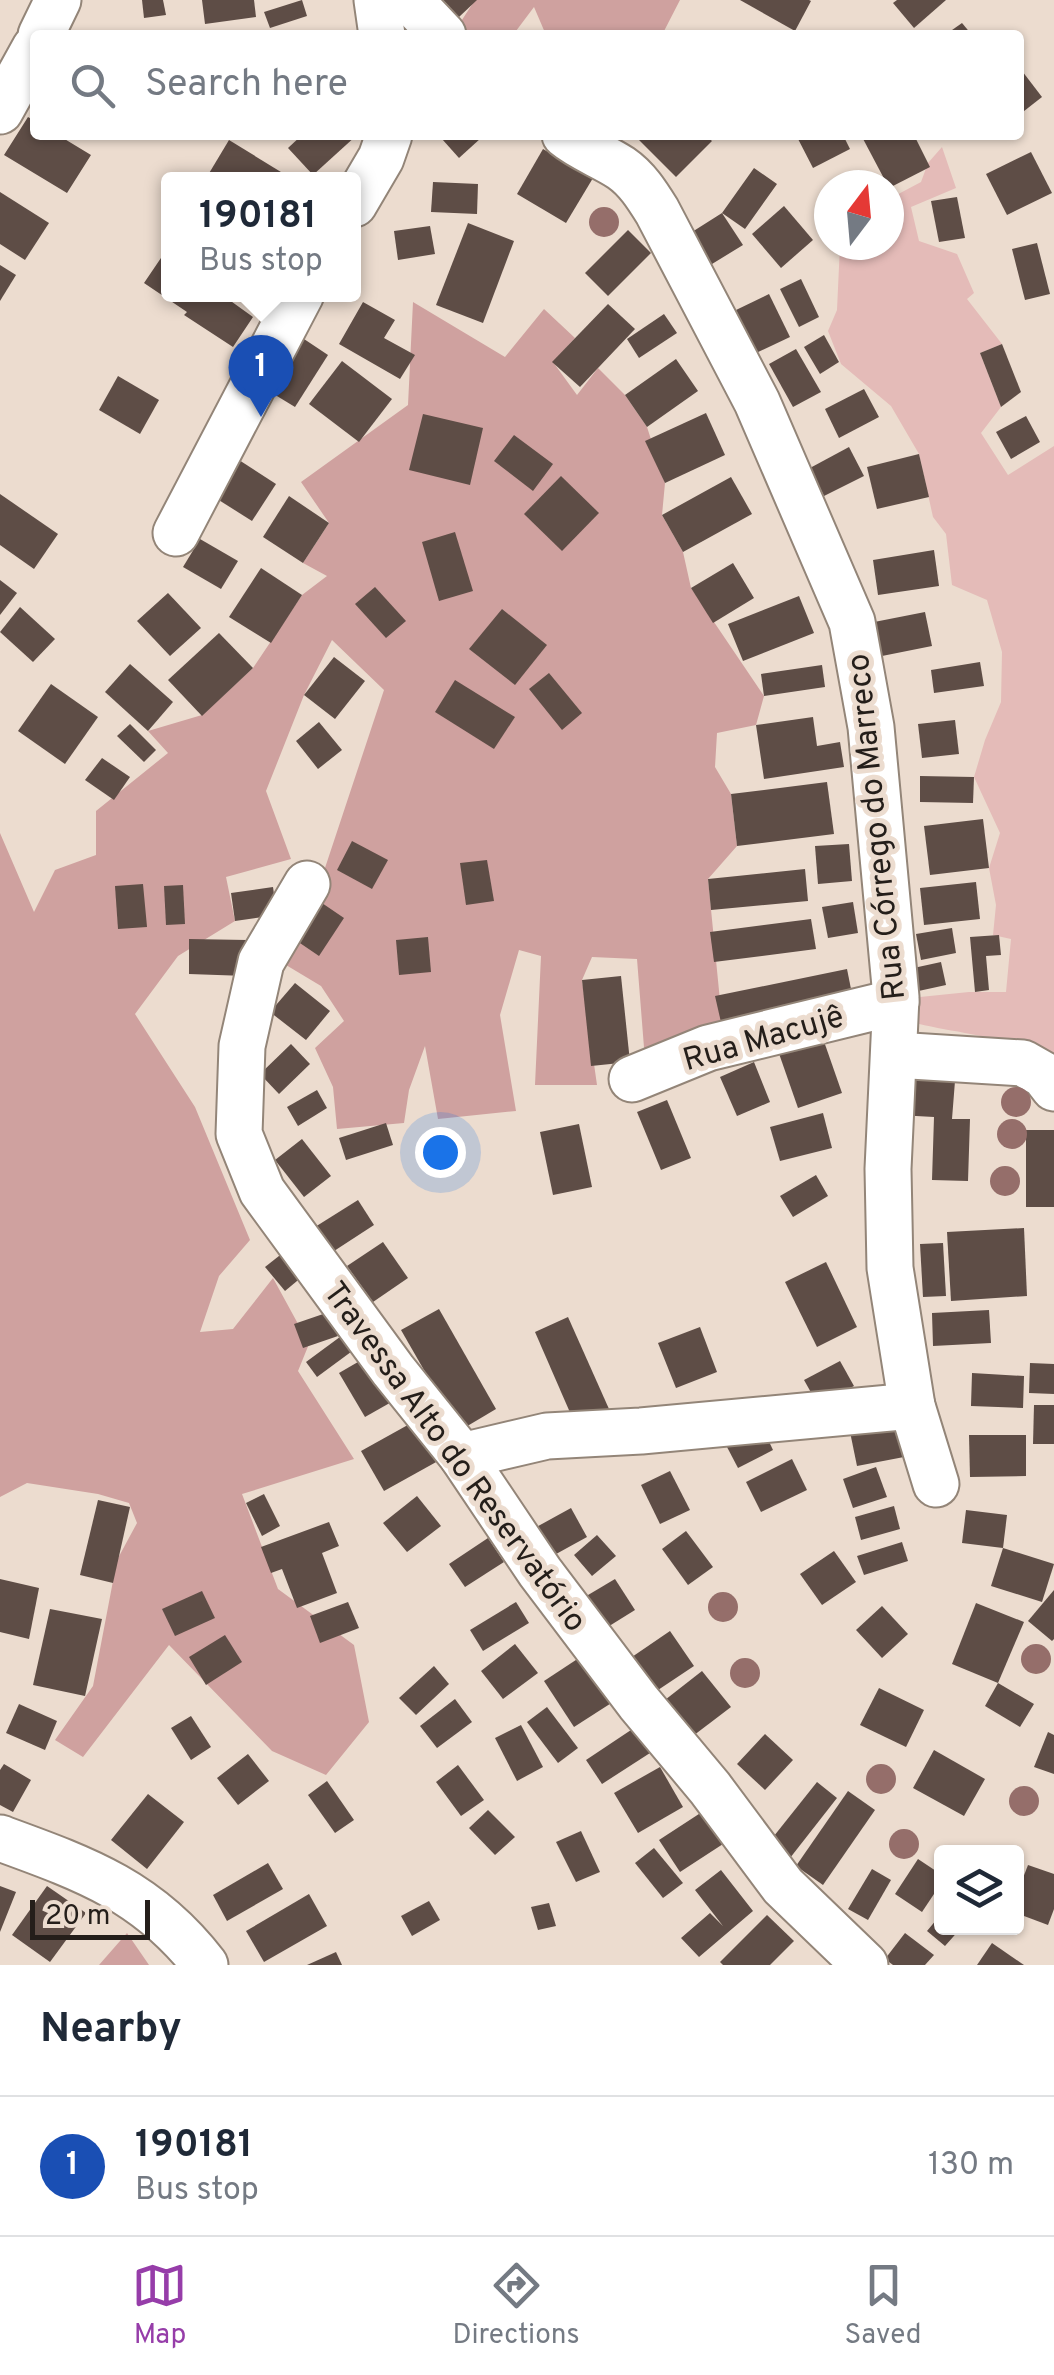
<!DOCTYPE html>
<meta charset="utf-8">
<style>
:root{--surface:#fff;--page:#f6f6f7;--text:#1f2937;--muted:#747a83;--line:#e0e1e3;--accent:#963da9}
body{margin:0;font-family:Overpass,sans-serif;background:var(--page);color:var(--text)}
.controls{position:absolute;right:30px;bottom:30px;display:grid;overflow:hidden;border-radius:10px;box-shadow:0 2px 8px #0004}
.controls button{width:90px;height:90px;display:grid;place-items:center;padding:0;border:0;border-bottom:2px solid var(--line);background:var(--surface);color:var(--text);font:50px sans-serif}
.compass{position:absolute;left:814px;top:170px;width:90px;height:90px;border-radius:50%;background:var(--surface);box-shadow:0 2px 8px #0004;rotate:16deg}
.scale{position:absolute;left:30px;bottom:25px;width:120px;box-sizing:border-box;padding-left:10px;border:5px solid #241e1a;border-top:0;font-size:28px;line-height:35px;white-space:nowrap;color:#241e1a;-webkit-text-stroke:8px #ecdccf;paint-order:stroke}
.you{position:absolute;left:440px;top:1152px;width:35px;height:35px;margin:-25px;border:8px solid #fff;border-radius:50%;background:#1a73e8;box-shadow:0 0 0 15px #1a73e833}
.badge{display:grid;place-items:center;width:65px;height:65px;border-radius:50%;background:var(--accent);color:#fff;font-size:32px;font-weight:700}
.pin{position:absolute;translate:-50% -82px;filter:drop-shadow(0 2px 5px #0008)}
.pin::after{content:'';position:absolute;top:52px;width:35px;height:30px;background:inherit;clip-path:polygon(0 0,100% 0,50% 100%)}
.popup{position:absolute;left:161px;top:172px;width:200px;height:130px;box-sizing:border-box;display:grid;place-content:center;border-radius:10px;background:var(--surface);filter:drop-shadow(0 2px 8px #0005);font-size:32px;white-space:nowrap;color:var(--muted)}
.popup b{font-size:38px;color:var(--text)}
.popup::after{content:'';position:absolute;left:50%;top:100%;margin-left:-20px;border:20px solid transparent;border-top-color:var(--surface)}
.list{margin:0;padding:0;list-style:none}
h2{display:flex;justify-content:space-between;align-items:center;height:130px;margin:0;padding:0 40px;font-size:42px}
h2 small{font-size:32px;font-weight:400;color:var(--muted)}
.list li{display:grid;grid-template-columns:65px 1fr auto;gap:30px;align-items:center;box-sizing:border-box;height:140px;padding:0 40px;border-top:2px solid var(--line)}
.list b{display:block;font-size:38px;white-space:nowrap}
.list p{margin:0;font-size:32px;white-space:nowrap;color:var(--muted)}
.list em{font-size:32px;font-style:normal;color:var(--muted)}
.icon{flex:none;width:55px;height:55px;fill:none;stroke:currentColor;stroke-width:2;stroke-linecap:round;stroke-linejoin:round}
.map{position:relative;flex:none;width:1054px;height:1965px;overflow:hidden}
.search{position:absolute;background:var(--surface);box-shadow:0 2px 8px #0004;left:30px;right:30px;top:30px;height:110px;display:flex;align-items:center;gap:25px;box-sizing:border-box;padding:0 35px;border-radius:10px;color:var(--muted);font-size:38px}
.sheet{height:270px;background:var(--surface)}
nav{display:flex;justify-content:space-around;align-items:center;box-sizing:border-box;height:140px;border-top:2px solid var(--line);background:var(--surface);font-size:28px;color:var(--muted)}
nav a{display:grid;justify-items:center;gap:5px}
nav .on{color:var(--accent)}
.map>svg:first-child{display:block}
.green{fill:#e4bbb8}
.forest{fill:#cfa19f}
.building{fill:#5e4d46}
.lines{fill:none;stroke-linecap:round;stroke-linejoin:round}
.minor-casing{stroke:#938578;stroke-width:49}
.minor{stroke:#fff;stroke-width:45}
.tree{fill:#956e6a}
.labels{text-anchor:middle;stroke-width:10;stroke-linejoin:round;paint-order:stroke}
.street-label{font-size:32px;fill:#241e1a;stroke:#ecdccf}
</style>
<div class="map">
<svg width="1054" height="1965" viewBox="0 0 1054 1965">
<rect width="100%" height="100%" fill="#ecdccf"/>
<path class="green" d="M942 147 956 188 911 207 919 241 957 254 974 293 967 299 1002 344 980 353 1001 407 981 433 1008 475 1054 446V1071C1019 1034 958 1035 912 1022L910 998 969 992H1006L1011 939 993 935 996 905 989 868 1000 833 974 777 985 740 1001 702 1002 652 987 600 952 585 946 534 933 517 919 454 891 406 841 364 828 331 837 310 840 245H889V199L921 182 928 163Z"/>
<g class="forest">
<polygon points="475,0 680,0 662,35 590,35 582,31 580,35 546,35 534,7 513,35 461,35 456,29"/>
<polygon points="413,302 505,357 544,309 575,338 553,362 577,395 598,368 625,395 647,427 665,483 662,515 683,552 691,588 764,696 756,725 717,733 715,767 731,794 737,846 708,879 723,1031 645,1060 637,959 592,957 582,980 597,1085 535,1085 541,956 519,950 500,1015 516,1111 438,1119 425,1046 409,1090 404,1123 337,1129 333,1087 315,1048 344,1021 321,986 276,959 321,880 384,690 332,640 304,695 266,791 291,859 226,877 235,921 178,956 135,1014 195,1107 250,1240 219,1276 200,1332 233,1329 273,1278 309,1344 298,1371 354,1459 242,1494 278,1589 354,1645 369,1722 326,1775 272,1751 169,1645 83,1757 55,1740 93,1686 117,1560 137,1523 129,1503 98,1494 27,1483 0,1497 0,833 34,912 55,870 96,855 96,811 168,753 148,731 202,715 253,668 302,595 327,576 303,563 329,523 301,482 408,405"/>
<polygon points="127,1933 149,1965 99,1965"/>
</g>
<g class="building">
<polygon points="142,0 163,0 166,15 144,18"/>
<polygon points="202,0 254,0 256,17 205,24"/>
<polygon points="302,0 307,16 270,28 264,12"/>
<polygon points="443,0 477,0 459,17"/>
<polygon points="740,0 809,0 811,1 795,31"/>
<polygon points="897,0 946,0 914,28 893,3"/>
<polygon points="962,23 972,35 945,35"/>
<polygon points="1019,67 1042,97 1019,115"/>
<polygon points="28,117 35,121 35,135 58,135 91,155 67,193 4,155"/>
<polygon points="302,135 357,135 313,175 288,148"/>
<polygon points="447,135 478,135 481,138 459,158 442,139"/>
<polygon points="634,135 705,135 712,141 676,177"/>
<polygon points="796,135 843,135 850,149 813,168"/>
<polygon points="861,135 914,135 930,167 889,188"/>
<polygon points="229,140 294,180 205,180"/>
<polygon points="543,149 593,178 566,223 517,194"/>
<polygon points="1031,152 1052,193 1007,215 986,174"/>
<polygon points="754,168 777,184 745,229 722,213 743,245 712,264 692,232 722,213"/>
<polygon points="860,170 869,185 833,185"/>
<polygon points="433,182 478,184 477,214 431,212"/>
<polygon points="0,192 49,223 25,260 0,244"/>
<polygon points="957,197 965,238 939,242 931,201"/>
<polygon points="784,206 813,240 781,268 752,234"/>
<polygon points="468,223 514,241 483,323 436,305"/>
<polygon points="430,226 435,254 398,260 394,231"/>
<polygon points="628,230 651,253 608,296 585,273"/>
<polygon points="1037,243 1050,294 1025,300 1012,249"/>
<polygon points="163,255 168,259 168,294 221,294 253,317 233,347 184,315 187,312 144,283"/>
<polygon points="0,265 16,275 0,301"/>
<polygon points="801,279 819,317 799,327 780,289"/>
<polygon points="769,294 790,337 756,353 736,310"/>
<polygon points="363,302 395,320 384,338 415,355 400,379 339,344"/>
<polygon points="608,304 635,329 580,387 552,362"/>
<polygon points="664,314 677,333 639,358 627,339"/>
<polygon points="824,335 839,362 820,374 804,347"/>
<polygon points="304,339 328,355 295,407 272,393"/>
<polygon points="1002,344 1021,392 1001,407 980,353"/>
<polygon points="796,349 821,392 793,407 769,364"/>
<polygon points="676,359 698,391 647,427 625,395"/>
<polygon points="342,361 392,399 359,442 309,404"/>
<polygon points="118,376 159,400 140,434 99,410"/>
<polygon points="864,389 879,417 839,438 825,409"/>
<polygon points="706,413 725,455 665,483 645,441"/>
<polygon points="423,414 483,428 470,485 409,470"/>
<polygon points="1026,416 1040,442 1011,459 996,432"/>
<polygon points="514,435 553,464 533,491 494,461"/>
<polygon points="849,447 864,476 824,496 810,468"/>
<polygon points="919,454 929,497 877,509 867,467"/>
<polygon points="239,460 276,484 252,521 214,497"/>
<polygon points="561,476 599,513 562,551 524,514"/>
<polygon points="731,477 752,514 683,552 662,515"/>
<polygon points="0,494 58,534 34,569 0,545"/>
<polygon points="289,496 329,523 303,563 263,537"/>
<polygon points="455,532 473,591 439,601 422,542"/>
<polygon points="200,539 238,561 221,589 183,567"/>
<polygon points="934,550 939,586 878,595 873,560"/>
<polygon points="733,563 754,598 713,623 691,588"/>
<polygon points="261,568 302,595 271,643 229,617"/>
<polygon points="0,580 17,593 0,615"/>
<polygon points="375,587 406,621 386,638 355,604"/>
<polygon points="168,593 201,628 170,656 137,621"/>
<polygon points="799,596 814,633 743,661 728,624"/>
<polygon points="20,607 55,639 33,662 0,632"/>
<polygon points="502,609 547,645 515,685 469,649"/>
<polygon points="925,612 932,646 872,658 864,624"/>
<polygon points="219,633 253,668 202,716 168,680"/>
<polygon points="334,657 365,681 335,719 304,695"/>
<polygon points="980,662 984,686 934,693 931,670"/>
<polygon points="130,664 173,702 148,731 105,692"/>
<polygon points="822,665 825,687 764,696 761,674"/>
<polygon points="549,673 582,713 562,730 529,689"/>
<polygon points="455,680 515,717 494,749 435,712"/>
<polygon points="51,684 98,717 65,764 18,731"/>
<polygon points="813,717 817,746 840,742 844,767 764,779 756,725"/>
<polygon points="955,720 959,754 922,758 918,724"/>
<polygon points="319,722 342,750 318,769 296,741"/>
<polygon points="130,724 156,750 144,762 117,736"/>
<polygon points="102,758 130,777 114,800 85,780"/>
<polygon points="920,776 974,777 973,803 920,802"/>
<polygon points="827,782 834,834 737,846 731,794"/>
<polygon points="983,819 989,868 930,875 924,826"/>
<polygon points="352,841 388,860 372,889 337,870"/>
<polygon points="849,844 852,881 818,884 815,846"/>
<polygon points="487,860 494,901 466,905 460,863"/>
<polygon points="805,869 808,901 711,910 708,879"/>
<polygon points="976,882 980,919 924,925 920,888"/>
<polygon points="143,884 147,927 118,929 115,886"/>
<polygon points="183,885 185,924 166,925 164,886"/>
<polygon points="273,887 277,915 235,921 231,893"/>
<polygon points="319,901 344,918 319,956 294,939"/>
<polygon points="853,902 858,933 828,938 822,907"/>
<polygon points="811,919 816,949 714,962 710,932"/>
<polygon points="952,928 956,953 921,960 916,934"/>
<polygon points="999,935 1001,955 986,956 989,990 975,992 970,937"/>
<polygon points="428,937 431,972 399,975 396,940"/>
<polygon points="189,939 247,940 246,976 189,974"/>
<polygon points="941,962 946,985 914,992 909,969"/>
<polygon points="847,969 854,1004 723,1031 715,996"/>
<polygon points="621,976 630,1062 591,1066 582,980"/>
<polygon points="295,983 330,1011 306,1040 270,1012"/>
<polygon points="820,1030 842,1093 798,1108 776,1045"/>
<polygon points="291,1044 310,1064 279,1094 260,1074"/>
<polygon points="754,1062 770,1102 737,1116 720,1077"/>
<polygon points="900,1077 955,1081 952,1119 970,1119 968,1181 932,1180 934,1117 898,1115"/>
<polygon points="317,1090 327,1108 298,1126 287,1107"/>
<polygon points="667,1100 691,1158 661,1170 637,1112"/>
<polygon points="823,1113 832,1148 780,1161 770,1127"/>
<polygon points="386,1123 393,1145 346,1160 339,1138"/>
<polygon points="579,1124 592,1187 553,1195 540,1132"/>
<rect x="1026" y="1130" width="28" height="77"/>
<polygon points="302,1139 331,1176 304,1197 275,1160"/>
<polygon points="816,1175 828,1196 793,1217 780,1196"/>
<polygon points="358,1200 374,1225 331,1253 315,1227"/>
<polygon points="1024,1228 1027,1296 951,1301 947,1232"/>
<polygon points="383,1242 408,1278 373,1302 347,1266"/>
<polygon points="943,1243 946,1296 923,1297 920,1244"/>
<polygon points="284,1252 303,1276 285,1291 265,1267"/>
<polygon points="826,1262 857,1327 817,1347 785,1282"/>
<polygon points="439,1309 496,1409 459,1431 401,1330"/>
<polygon points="989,1310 991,1343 933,1346 932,1313"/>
<polygon points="329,1312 338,1336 303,1348 294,1324"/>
<polygon points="568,1317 609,1409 575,1424 535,1332"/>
<polygon points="700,1327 717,1372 676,1388 658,1343"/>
<polygon points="348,1331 359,1346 317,1377 306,1362"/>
<polygon points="370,1355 395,1400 365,1417 339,1373"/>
<polygon points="840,1361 854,1386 818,1405 804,1380"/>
<polygon points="1030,1363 1054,1364 1054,1394 1029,1393"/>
<polygon points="972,1373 1024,1376 1023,1408 971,1406"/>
<polygon points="1034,1405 1054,1405 1054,1444 1033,1444"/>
<polygon points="896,1418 904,1457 857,1466 849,1427"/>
<polygon points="415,1421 438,1461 384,1491 361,1451"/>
<polygon points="763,1429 773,1450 738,1468 727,1447"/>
<polygon points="969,1435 1026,1435 1026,1476 970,1477"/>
<polygon points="792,1459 807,1490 761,1512 746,1482"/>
<polygon points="876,1467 887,1497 853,1508 843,1479"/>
<polygon points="670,1471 690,1510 660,1524 641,1485"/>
<polygon points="264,1494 280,1526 262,1536 246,1503"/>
<polygon points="417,1496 441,1526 407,1552 383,1523"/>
<polygon points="98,1500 130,1507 113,1583 80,1575"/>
<polygon points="894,1506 900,1529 861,1540 855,1517"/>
<polygon points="571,1508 587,1537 547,1559 531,1530"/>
<polygon points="966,1510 1007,1515 1003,1548 962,1543"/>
<polygon points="329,1522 339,1546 322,1553 337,1593 297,1608 282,1569 271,1573 261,1547"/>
<polygon points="686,1531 713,1567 688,1585 662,1549"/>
<polygon points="597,1535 616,1556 592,1576 574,1555"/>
<polygon points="488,1538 504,1562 465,1587 449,1564"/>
<polygon points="902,1542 908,1561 864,1575 857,1556"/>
<polygon points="1003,1548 1054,1564 1042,1602 991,1586"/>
<polygon points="834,1551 856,1582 822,1605 800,1574"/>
<polygon points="0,1579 39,1588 29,1639 0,1632"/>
<polygon points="615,1579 635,1610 598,1633 578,1601"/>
<polygon points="1054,1590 1054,1639 1052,1641 1028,1621"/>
<polygon points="202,1591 215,1618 175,1636 162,1609"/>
<polygon points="348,1602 359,1628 320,1643 310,1616"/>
<polygon points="516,1602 529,1623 483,1651 470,1630"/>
<polygon points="976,1603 1024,1622 998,1683 952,1664"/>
<polygon points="882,1606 908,1634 882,1658 856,1630"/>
<polygon points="50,1609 102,1619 85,1696 33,1685"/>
<polygon points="670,1631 694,1666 652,1694 629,1659"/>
<polygon points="225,1635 242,1662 206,1685 189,1657"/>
<polygon points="515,1644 538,1673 503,1699 481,1671"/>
<polygon points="585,1654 616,1700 574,1727 544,1681"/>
<polygon points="434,1666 449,1684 416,1715 399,1698"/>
<polygon points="702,1671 731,1707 685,1742 656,1707"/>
<polygon points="998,1683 1034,1704 1020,1727 985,1706"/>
<polygon points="879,1688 924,1710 906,1747 860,1725"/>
<polygon points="455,1699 472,1722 437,1748 420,1726"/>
<polygon points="19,1704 57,1721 45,1750 6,1733"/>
<polygon points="547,1707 578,1748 558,1763 527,1722"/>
<polygon points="191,1716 211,1747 191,1760 171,1728"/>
<polygon points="521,1725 543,1767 517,1781 495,1738"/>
<polygon points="634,1728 650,1753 602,1784 586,1760"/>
<polygon points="1048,1732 1054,1735 1054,1774 1034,1767"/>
<polygon points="765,1734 793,1760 765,1790 737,1764"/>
<polygon points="934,1750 985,1779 964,1816 913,1788"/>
<polygon points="248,1754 269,1781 238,1805 217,1778"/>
<polygon points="4,1764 31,1780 13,1812 0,1805 0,1770"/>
<polygon points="458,1765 484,1800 461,1816 436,1782"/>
<polygon points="660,1767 683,1807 638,1833 614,1793"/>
<polygon points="327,1781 354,1820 335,1833 308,1795"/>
<polygon points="817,1782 837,1798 790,1858 770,1841"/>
<polygon points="848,1791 875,1810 823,1885 796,1866"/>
<polygon points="148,1794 184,1822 147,1869 111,1840"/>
<polygon points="488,1810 515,1837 495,1855 469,1828"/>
<polygon points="702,1812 723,1844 680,1872 659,1840"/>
<polygon points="581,1831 600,1872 576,1882 556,1842"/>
<polygon points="654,1848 683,1883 663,1898 635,1863"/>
<polygon points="918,1859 942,1875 942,1882 922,1912 895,1894"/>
<polygon points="268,1863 283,1889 227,1921 213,1895"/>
<polygon points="1028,1865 1054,1874 1054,1909 1048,1925 1016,1913 1016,1896"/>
<polygon points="872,1869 891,1880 868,1920 848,1909"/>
<polygon points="721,1870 753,1911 699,1957 681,1938 710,1913 723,1926 695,1890"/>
<polygon points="0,1886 16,1892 0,1932"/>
<polygon points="47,1886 86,1913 50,1962 12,1935"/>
<polygon points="309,1894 327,1926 264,1962 246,1931"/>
<polygon points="429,1901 440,1920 412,1936 401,1916"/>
<polygon points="549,1903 556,1926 538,1930 531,1907"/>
<polygon points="942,1913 942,1928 961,1928 945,1946 927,1931"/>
<polygon points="767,1915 794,1941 770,1965 723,1965 720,1962"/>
<polygon points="905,1933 934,1955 925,1965 893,1965 885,1959"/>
<polygon points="992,1943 1024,1965 977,1965"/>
<polygon points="336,1952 342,1965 307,1965"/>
</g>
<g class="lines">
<g class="minor-casing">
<g id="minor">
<polyline points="377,0 382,35"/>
<polyline points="410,0 443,35"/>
<polyline points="41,35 58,0"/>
<polyline points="0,111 35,48"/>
<path d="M565 135C582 149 603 156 621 168 637 179 647 195 657 211L757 402 852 622 871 727 896 997 888 1169 890 1268 912 1406 936 1484"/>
<polyline points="354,204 381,158 389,135"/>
<polyline points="176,533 301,294"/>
<polyline points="307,884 261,962 242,1046 239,1134 262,1191 393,1370 462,1456 540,1572 639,1703 710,1788 783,1886 865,1965"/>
<polyline points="895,1055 1023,1063 1044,1075 1054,1088"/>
<polyline points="632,1079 708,1048 896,1002"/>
<polyline points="462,1456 547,1436 641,1431 912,1406"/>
<path d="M0 1838C85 1869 148 1891 205 1965"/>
</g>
</g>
<use href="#minor" class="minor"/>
</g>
<g class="tree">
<circle cx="604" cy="222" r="15"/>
<circle cx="1016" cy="1102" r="15"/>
<circle cx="1012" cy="1134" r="15"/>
<circle cx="1005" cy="1181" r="15"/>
<circle cx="723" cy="1607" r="15"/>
<circle cx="1036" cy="1659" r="15"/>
<circle cx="745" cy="1673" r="15"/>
<circle cx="881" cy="1779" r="15"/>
<circle cx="1024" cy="1801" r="15"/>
<circle cx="904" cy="1844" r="15"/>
</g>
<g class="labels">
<g class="street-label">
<text transform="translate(875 827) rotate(-96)" y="11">Rua Córrego do Marreco</text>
<text transform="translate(763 1037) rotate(-16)" y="11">Rua Macujê</text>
<text transform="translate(456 1456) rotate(54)" y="11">Travessa Alto do Reservatório</text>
</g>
</g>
</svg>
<div class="controls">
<button><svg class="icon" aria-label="layers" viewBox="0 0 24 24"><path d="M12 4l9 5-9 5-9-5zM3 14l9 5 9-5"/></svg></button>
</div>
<svg class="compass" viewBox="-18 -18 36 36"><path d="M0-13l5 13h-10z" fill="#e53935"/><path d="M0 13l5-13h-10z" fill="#747a83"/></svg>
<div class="scale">20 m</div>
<div class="you"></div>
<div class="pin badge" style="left:261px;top:417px;background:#1a4fb4">1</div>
<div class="popup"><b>190181</b>Bus stop</div>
<div class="search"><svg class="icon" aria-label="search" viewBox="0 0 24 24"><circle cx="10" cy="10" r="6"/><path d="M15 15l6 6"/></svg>Search here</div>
</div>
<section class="sheet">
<h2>Nearby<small></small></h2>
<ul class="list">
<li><span class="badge" style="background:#1a4fb4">1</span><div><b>190181</b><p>Bus stop</p></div><em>130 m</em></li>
</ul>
</section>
<nav>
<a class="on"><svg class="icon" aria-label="map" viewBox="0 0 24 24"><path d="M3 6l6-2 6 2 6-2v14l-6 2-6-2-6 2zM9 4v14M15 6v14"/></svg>Map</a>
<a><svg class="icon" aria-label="directions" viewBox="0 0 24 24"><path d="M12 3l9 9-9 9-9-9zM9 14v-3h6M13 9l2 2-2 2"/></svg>Directions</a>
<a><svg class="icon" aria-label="saved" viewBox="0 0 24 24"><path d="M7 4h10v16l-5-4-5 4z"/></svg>Saved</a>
</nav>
